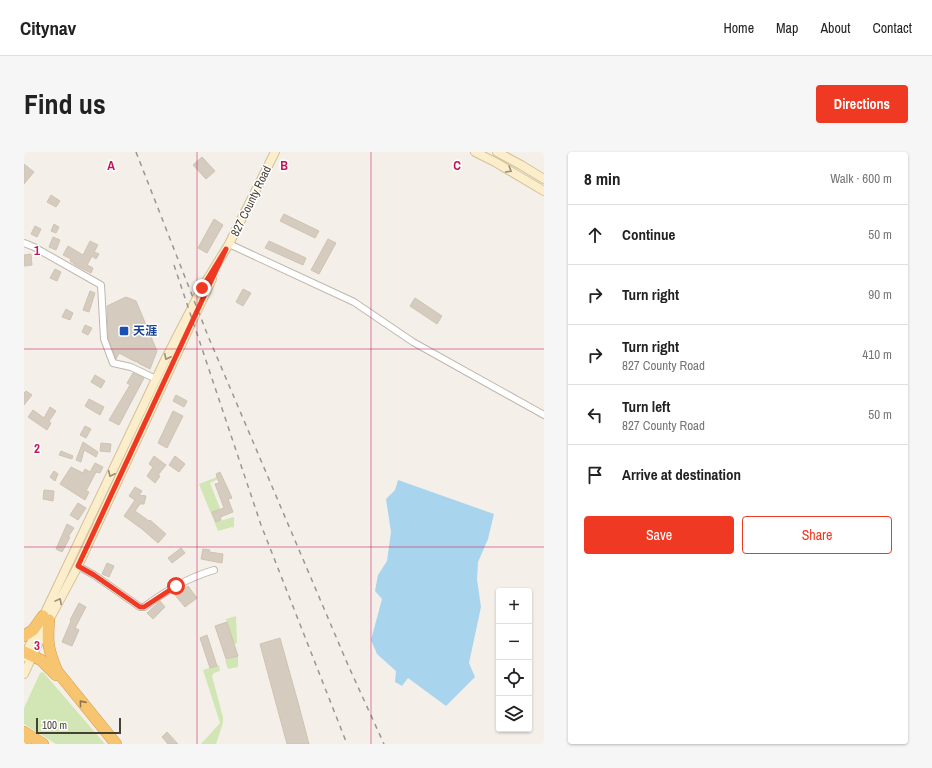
<!DOCTYPE html>
<meta charset="utf-8">
<style>
:root{--surface:#fff;--page:#f6f6f6;--text:#222;--muted:#767676;--line:#e0e0e0;--accent:#f03923}
body{margin:0;font-family:"Archivo Narrow","Noto Sans SC",sans-serif;background:var(--page);color:var(--text)}
.controls{position:absolute;right:12px;bottom:12px;display:grid;overflow:hidden;border-radius:4px;box-shadow:0 1px 3px #0004}
.controls button{width:36px;height:36px;display:grid;place-items:center;padding:0;border:0;border-bottom:1px solid var(--line);background:var(--surface);color:var(--text);font:20px sans-serif}
.scale{position:absolute;left:12px;bottom:10px;width:85px;box-sizing:border-box;padding-left:4px;border:2px solid #474037;border-top:0;font-size:11px;line-height:14px;white-space:nowrap;color:#474037;-webkit-text-stroke:3px #fff;paint-order:stroke}
.stop{position:absolute;width:12px;height:12px;margin:-9px;border:3px solid #f03923;border-radius:50%;background:#fff}
.stop.end{background:#f03923;border-color:#fff;box-shadow:0 1px 4px #0008}
.list{margin:0;padding:0;list-style:none}
h2{display:flex;justify-content:space-between;align-items:center;height:52px;margin:0;padding:0 16px;font-size:17px}
h2 small{font-size:13px;font-weight:400;color:var(--muted)}
.list li{display:grid;grid-template-columns:26px 1fr auto;gap:12px;align-items:center;box-sizing:border-box;height:60px;padding:0 16px;border-top:1px solid var(--line)}
.list b{display:block;font-size:15px;white-space:nowrap}
.list p{margin:0;font-size:13px;white-space:nowrap;color:var(--muted)}
.list em{font-size:13px;font-style:normal;color:var(--muted)}
.actions{display:flex;gap:8px;padding:12px 16px}
.actions a{flex:1;padding:9px 0;border:1px solid var(--accent);border-radius:4px;text-align:center;font-size:14px;color:var(--accent)}
.actions .main{background:var(--accent);color:#fff}
.icon{flex:none;width:22px;height:22px;fill:none;stroke:currentColor;stroke-width:2;stroke-linecap:round;stroke-linejoin:round}
.map{position:relative;flex:none;width:520px;height:592px;overflow:hidden;border-radius:4px}
header{display:flex;align-items:center;gap:24px;box-sizing:border-box;height:56px;padding:0 20px;background:var(--surface);border-bottom:1px solid var(--line)}
header strong{font-size:19px}
nav{display:flex;gap:22px;margin-inline-start:auto;font-size:14px}
.intro{display:flex;align-items:center;justify-content:space-between;box-sizing:border-box;height:96px;padding:0 24px}
h1{margin:0;font-size:28px}
.button{padding:10px 18px;border-radius:4px;background:var(--accent);color:#fff;font-size:14px;font-weight:700}
main{display:flex;gap:24px;padding:0 24px}
aside{flex:1;background:var(--surface);border-radius:4px;box-shadow:0 1px 3px #0004}
.map>svg:first-child{display:block}
.green{fill:#d1e6b4}
.water{fill:#a8d4ed}
.building{fill:#d5cbbf;stroke:#cfc3b2}
.lines{fill:none;stroke-linecap:round;stroke-linejoin:round}
.minor-casing{stroke:#bfb7ac;stroke-width:8}
.secondary-casing{stroke:#d1c19a;stroke-width:10}
.motorway-casing{stroke:#d79940;stroke-width:12}
.minor{stroke:#fff;stroke-width:6}
.secondary{stroke:#fceeca;stroke-width:8}
.motorway{stroke:#f7c470;stroke-width:11}
.rail{stroke:#979797;stroke-width:1.5;stroke-dasharray:5 5;stroke-linecap:butt}
.oneway{stroke:#988e79}
.oneway2{stroke:#8d754e}
.route{stroke:#f03923;stroke-width:5}
.grid{fill:none;stroke:#c2185b;stroke-width:1;stroke-opacity:0.55}
.transit-dot{fill:#1a4fb4;stroke:#fff;stroke-width:1.5}
.labels{text-anchor:middle;stroke-width:3;stroke-linejoin:round;paint-order:stroke}
.street-label{font-size:12px;fill:#474037;stroke:#fff}
.transit-label{font-size:12px;font-weight:bold;fill:#164399;stroke:#fff;text-anchor:start}
.grid-label{font-size:13px;text-anchor:middle;font-weight:bold;fill:#c2185b;stroke:#fff;stroke-width:3;stroke-linejoin:round;paint-order:stroke}
</style>
<header>
<strong>Citynav</strong>
<nav><a>Home</a><a>Map</a><a>About</a><a>Contact</a></nav>
</header>
<div class="intro"><h1>Find us</h1><a class="button">Directions</a></div>
<main>
<div class="map">
<svg width="520" height="592" viewBox="0 0 520 592">
<rect width="100%" height="100%" fill="#f4f0e9"/>
<g class="green">
<polygon points="193,325 194,327 186,331 199,364 192,370 210,365 210,376 208,375 194,379 175,332"/>
<polygon points="212,464 213,491 210,492 202,467"/>
<polygon points="214,504 214,515 204,517 201,508"/>
<polygon points="195,513 196,519 190,521 188,524 199,565 199,571 192,592 177,592 196,571 179,518"/>
<polygon points="19,520 81,592 32,592 0,572 0,556 16,521"/>
</g>
<polygon class="water" points="374,328 470,362 464,387 454,410 453,427 457,455 445,511 451,525 422,554 384,526 378,534 371,530 372,519 353,502 347,488 358,447 351,439 354,423 363,409 367,380 362,347 371,338"/>
<g class="building">
<polygon points="178,5 191,19 182,27 169,13"/>
<polygon points="0,12 10,20 0,32"/>
<polygon points="27,43 36,49 32,55 23,50"/>
<polygon points="260,62 295,79 291,86 256,69"/>
<polygon points="190,67 199,73 183,101 174,96"/>
<polygon points="30,72 35,75 32,81 27,79"/>
<polygon points="11,74 17,77 13,85 7,82"/>
<polygon points="29,85 36,88 32,98 25,95"/>
<polygon points="304,87 312,91 295,122 287,118"/>
<polygon points="66,89 74,93 70,100 75,102 72,107 68,104 63,113 69,116 67,121 53,114 46,109 47,107 39,103 44,94 59,103"/>
<polygon points="245,89 282,106 279,113 241,96"/>
<polygon points="7,102 8,113 0,114 0,103"/>
<polygon points="31,117 37,120 33,129 26,126"/>
<polygon points="219,137 227,141 219,154 212,150"/>
<polygon points="66,139 71,141 65,160 59,158"/>
<polygon points="102,145 112,149 133,199 126,217 114,211 115,210 112,210 95,201 92,207 84,186 83,154"/>
<polygon points="391,146 418,164 413,172 386,154"/>
<polygon points="42,157 49,161 46,168 38,165"/>
<polygon points="61,173 68,176 64,183 58,180"/>
<polygon points="109,221 120,226 95,273 85,268 106,233 103,231"/>
<polygon points="71,223 81,229 77,236 67,230"/>
<polygon points="2,239 8,243 0,253 0,241"/>
<polygon points="152,243 163,249 160,255 149,249"/>
<polygon points="65,247 80,255 76,263 61,254"/>
<polygon points="26,255 32,259 25,269 27,271 23,278 4,265 9,258 20,266"/>
<polygon points="149,259 159,264 143,296 134,291"/>
<polygon points="61,274 67,277 62,286 56,283"/>
<polygon points="59,290 74,300 72,305 60,298 57,310 52,308"/>
<polygon points="77,291 87,292 86,300 76,299"/>
<polygon points="37,299 49,304 48,307 35,303"/>
<polygon points="130,304 142,313 134,323 136,324 131,331 123,324 129,315 125,312"/>
<polygon points="151,304 161,312 155,320 145,313"/>
<polygon points="71,311 79,315 76,321 72,320 62,339 65,340 61,348 36,332 47,315 59,321 61,317 66,320"/>
<polygon points="30,319 34,322 31,329 26,325"/>
<polygon points="196,320 208,346 204,347 209,360 196,365 197,368 192,370 188,360 200,356 191,332 195,331 192,322"/>
<polygon points="111,335 118,339 115,343 122,344 120,352 116,352 111,359 125,369 126,368 142,382 134,391 118,377 100,364 111,348 105,344"/>
<polygon points="20,338 30,339 29,349 19,347"/>
<polygon points="54,351 62,356 54,368 46,363"/>
<polygon points="43,372 50,376 44,385 46,385 38,400 32,397"/>
<polygon points="157,396 161,401 148,411 144,406"/>
<polygon points="179,397 186,398 185,400 199,402 198,411 177,407"/>
<polygon points="83,411 90,414 85,425 78,422"/>
<polygon points="164,434 173,446 161,455 151,443"/>
<polygon points="136,449 141,455 129,467 123,461"/>
<polygon points="55,451 62,455 51,476 55,478 48,494 38,490 47,469 46,468"/>
<polygon points="203,470 214,504 202,507 191,474"/>
<polygon points="183,483 193,514 186,516 176,486"/>
<polygon points="256,486 275,554 285,592 263,592 236,492"/>
<polygon points="143,580 154,592 144,592 138,585"/>
</g>
<g class="lines">
<g class="minor-casing">
<g id="minor">
<polyline points="0,91 10,95 77,133 80,187 89,211 107,215 132,227"/>
<polyline points="205,92 330,150 389,190 520,263"/>
<path d="M54 414 70 423 116 455H120C142 439 163 426 190 418"/>
</g>
</g>
<g class="secondary-casing">
<g id="secondary">
<polyline points="451,0 471,10 520,39"/>
<polyline points="473,0 497,13 520,27"/>
<polyline points="0,505 142,206 178,136 205,92 251,0"/>
<polyline points="0,522 25,468 54,414 188,127"/>
</g>
</g>
<g class="motorway-casing">
<g id="motorway">
<path d="M25 468C23 491 24 497 33 519L92 592"/>
<polyline points="0,484 9,478 19,464"/>
<polyline points="0,500 17,508 32,523"/>
<polyline points="0,580 19,592"/>
<polyline points="0,591 2,592"/>
</g>
</g>
<use href="#minor" class="minor"/>
<use href="#secondary" class="secondary"/>
<use href="#motorway" class="motorway"/>
<g class="rail">
<polyline points="112,0 184,184 324,513 360,592"/>
<polyline points="150,113 237,373 323,592"/>
</g>
</g>
<defs><path id="oneway-chevron" d="M-2-3.5L2.5 0L-2 3.5" fill="none" stroke-width="1.6" stroke-linecap="round" stroke-linejoin="round"/></defs>
<g class="oneway">
<use href="#oneway-chevron" transform="translate(485 18) rotate(31)"/>
<use href="#oneway-chevron" transform="translate(143 205) rotate(116)"/>
<use href="#oneway-chevron" transform="translate(87 322) rotate(115)"/>
<use href="#oneway-chevron" transform="translate(35 449) rotate(-62)"/>
</g>
<use class="oneway2" href="#oneway-chevron" transform="translate(58 551) rotate(-129)"/>
<g class="lines">
<polyline class="route" points="152,434 120,455 116,455 70,423 54,414 202,97 178,136"/>
</g>
<path class="grid" d="M173 0V592M347 0V592M0 197H520M0 395H520"/>
<rect class="transit-dot" x="95" y="174" width="10" height="10" rx="2"/>
<g class="labels">
<g class="street-label">
<text transform="translate(227 49) rotate(-64)" y="4">827 County Road</text>
</g>
<g class="transit-label">
<text x="109" y="183">天涯</text>
</g>
</g>
<g class="grid-label">
<text x="87" y="18">A</text>
<text x="260" y="18">B</text>
<text x="433" y="18">C</text>
<text x="13" y="103">1</text>
<text x="13" y="301">2</text>
<text x="13" y="498">3</text>
</g>
</svg>
<div class="controls">
<button>+</button>
<button>−</button>
<button><svg class="icon" aria-label="locate" viewBox="0 0 24 24"><circle cx="12" cy="12" r="6"/><path d="M12 2v4M12 18v4M2 12h4M18 12h4"/></svg></button>
<button><svg class="icon" aria-label="layers" viewBox="0 0 24 24"><path d="M12 4l9 5-9 5-9-5zM3 14l9 5 9-5"/></svg></button>
</div>
<div class="scale">100 m</div>
<div class="stop" style="left:152px;top:434px"></div>
<div class="stop end" style="left:178px;top:136px"></div>
</div>
<aside>
<h2>8 min<small>Walk · 600 m</small></h2>
<ul class="list">
<li><svg class="icon" aria-label="ahead" viewBox="0 0 24 24"><path d="M12 20V5M6 11l6-6 6 6"/></svg><div><b>Continue</b></div><em>50 m</em></li>
<li><svg class="icon" aria-label="right" viewBox="0 0 24 24"><path d="M7 20v-9h11M14 6l5 5-5 5"/></svg><div><b>Turn right</b></div><em>90 m</em></li>
<li><svg class="icon" aria-label="right" viewBox="0 0 24 24"><path d="M7 20v-9h11M14 6l5 5-5 5"/></svg><div><b>Turn right</b><p>827 County Road</p></div><em>410 m</em></li>
<li><svg class="icon" aria-label="left" viewBox="0 0 24 24"><path d="M17 20v-9H6M10 6l-5 5 5 5"/></svg><div><b>Turn left</b><p>827 County Road</p></div><em>50 m</em></li>
<li><svg class="icon" aria-label="arrive" viewBox="0 0 24 24"><path d="M6 21V4h12l-3 4 3 4H6"/></svg><div><b>Arrive at destination</b></div></li>
</ul>
<div class="actions"><a class="main">Save</a><a>Share</a></div>
</aside>
</main>
